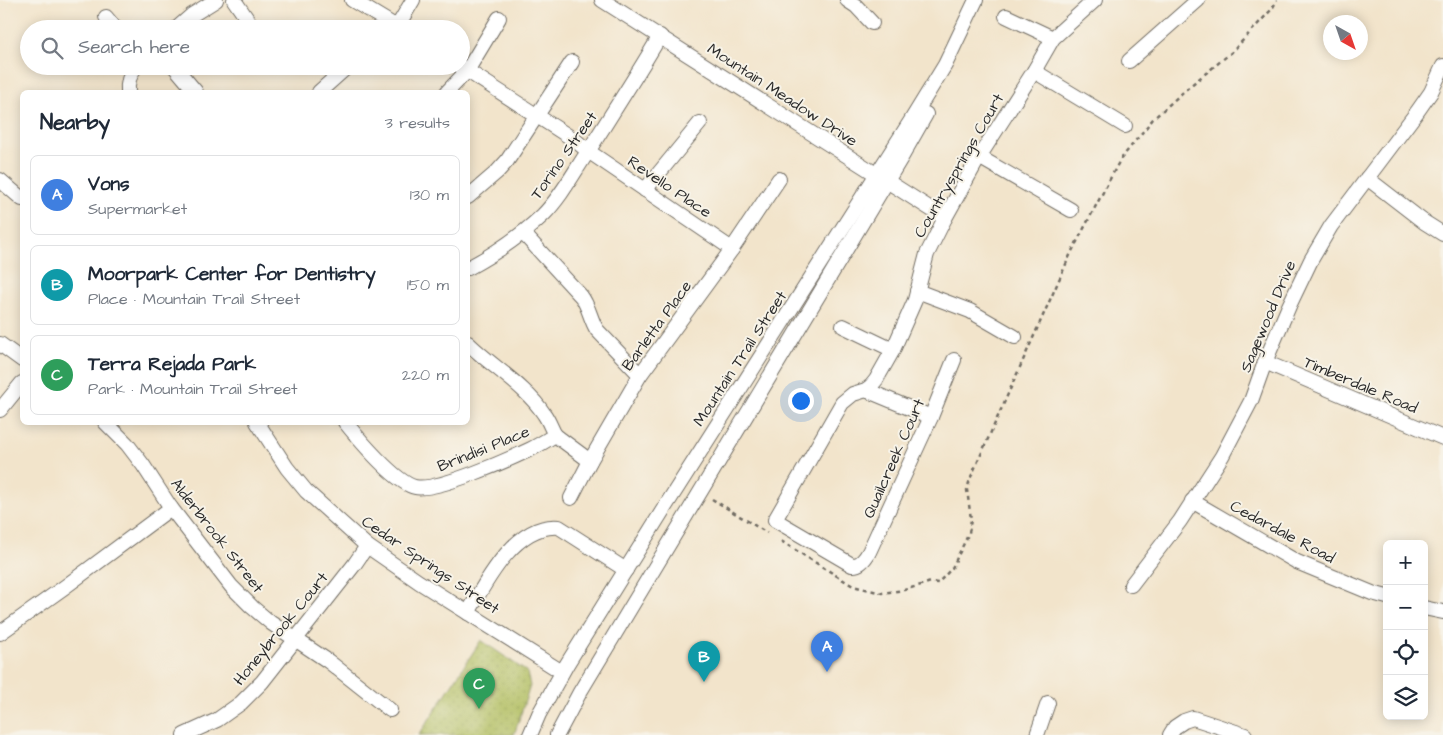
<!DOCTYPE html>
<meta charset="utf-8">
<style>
:root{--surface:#fff;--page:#f6f6f7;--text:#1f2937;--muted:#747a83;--line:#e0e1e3;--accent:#7c3aed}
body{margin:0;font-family:"Architects Daughter",sans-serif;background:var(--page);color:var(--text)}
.controls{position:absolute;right:15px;bottom:15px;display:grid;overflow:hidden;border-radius:8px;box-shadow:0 2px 12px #0003}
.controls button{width:45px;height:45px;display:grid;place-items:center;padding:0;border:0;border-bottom:1px solid var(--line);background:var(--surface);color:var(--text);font:25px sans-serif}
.compass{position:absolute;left:1323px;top:15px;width:45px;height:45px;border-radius:50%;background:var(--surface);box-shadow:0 2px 12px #0003;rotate:140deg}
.you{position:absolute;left:800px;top:400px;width:18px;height:18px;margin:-12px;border:4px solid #fff;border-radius:50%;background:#1a73e8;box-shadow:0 0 0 8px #1a73e833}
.badge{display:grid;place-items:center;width:32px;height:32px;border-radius:50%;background:var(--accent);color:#fff;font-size:16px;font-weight:700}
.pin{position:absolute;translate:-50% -41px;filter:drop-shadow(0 1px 2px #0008)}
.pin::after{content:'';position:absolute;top:26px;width:18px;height:15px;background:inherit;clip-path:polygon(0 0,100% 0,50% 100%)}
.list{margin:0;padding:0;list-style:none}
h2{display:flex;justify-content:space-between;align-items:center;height:65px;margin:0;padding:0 20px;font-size:21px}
h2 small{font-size:16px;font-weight:400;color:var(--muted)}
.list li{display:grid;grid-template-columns:32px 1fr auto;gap:15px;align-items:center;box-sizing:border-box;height:80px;margin:0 10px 10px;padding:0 10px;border:1px solid var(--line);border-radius:8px}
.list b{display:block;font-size:19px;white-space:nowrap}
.list p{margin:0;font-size:16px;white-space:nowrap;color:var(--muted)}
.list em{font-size:16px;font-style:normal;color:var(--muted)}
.icon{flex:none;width:28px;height:28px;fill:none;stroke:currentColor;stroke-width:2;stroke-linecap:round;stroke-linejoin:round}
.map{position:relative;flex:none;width:1443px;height:735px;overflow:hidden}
.search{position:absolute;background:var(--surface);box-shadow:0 2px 12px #0003;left:20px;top:20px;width:450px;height:55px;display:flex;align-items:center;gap:12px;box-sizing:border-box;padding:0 18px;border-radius:28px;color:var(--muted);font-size:19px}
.panel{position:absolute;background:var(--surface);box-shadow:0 2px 12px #0003;left:20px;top:90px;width:450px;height:335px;border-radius:8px}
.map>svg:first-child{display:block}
.park{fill:url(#park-dots);stroke:#6e7446}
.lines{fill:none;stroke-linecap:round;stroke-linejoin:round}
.minor-casing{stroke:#716c63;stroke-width:16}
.path{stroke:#716c63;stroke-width:2.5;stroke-dasharray:4 4;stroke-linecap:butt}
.minor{stroke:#fff;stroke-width:14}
.labels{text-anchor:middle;stroke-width:4;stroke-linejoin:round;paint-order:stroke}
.street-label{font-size:16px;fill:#2b2b2b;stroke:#f7f3e8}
</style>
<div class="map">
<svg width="1443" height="735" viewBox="0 0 1443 735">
<defs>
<pattern id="park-dots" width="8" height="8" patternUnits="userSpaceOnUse" patternTransform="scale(1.25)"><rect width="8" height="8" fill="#b1be60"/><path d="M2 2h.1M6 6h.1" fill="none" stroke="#98a354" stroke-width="1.8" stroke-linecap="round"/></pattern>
</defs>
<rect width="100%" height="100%" fill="#f7f3e8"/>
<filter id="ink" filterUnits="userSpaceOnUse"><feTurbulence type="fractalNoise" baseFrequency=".02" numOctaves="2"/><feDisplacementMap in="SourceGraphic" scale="10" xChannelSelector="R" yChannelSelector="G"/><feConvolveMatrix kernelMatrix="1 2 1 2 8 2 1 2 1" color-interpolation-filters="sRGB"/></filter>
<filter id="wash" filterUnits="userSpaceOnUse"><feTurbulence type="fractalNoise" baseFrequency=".0096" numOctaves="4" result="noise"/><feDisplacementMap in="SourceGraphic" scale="20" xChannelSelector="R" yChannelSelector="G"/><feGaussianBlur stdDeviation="1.12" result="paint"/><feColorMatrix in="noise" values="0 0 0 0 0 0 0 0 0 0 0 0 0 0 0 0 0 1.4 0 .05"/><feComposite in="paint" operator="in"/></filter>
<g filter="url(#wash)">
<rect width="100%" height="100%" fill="#f2e4cb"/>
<polygon class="park" points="481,640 527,672 530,686 514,735 419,735"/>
</g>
<g filter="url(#ink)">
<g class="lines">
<g class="minor-casing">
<g id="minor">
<polyline points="234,0 254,29"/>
<polyline points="352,0 400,29"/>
<polyline points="602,0 945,218"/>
<polyline points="847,0 856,6 872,23"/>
<polyline points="1006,16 1053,38"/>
<polyline points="106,17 116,29"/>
<polyline points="176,29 192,15 216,0"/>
<polyline points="389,29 400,22 413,0"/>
<polyline points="1129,61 1198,0"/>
<polyline points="174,66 196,92"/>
<polyline points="460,66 576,141 588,151 732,249"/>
<polyline points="1034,71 1125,126"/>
<path d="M128 92C127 83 130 74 136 66"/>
<polyline points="319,92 348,66"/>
<polyline points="447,92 467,71 499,18"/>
<polyline points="979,157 1071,210"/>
<polyline points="1367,178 1424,222 1443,234"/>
<polyline points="0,180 22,199"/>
<polyline points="645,190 700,123"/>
<polyline points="468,197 497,172 507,161 572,62"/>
<path d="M523 233 581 296C589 306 590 319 597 330L640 375"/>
<path d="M468 268C494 254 521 236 543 215 562 196 574 172 589 150 613 112 637 75 660 36"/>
<polyline points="917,291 970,311 1015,337"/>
<polyline points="843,326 893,350"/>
<path d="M468 343C491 366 526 386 544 414 549 421 551 428 555 435"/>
<polyline points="0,344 22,360"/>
<path d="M954 360 931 417 869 552C865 559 860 566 852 565L775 520 842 403 853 394 866 390 871 386 876 380 893 350 915 300 927 254 945 218 979 157 1034 71 1053 38 1095 0"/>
<polyline points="1265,362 1443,438"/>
<polyline points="866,390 931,417"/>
<polyline points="0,410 22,383"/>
<polyline points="105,422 127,444 143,465 171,508 231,586 252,607 271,623 328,661 390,710"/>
<polyline points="257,422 287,468 306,491 367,546 419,582 562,672"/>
<path d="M345 422C358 438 396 483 415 487 436 492 510 459 531 449 539 445 547 440 555 435"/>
<polyline points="555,435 590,461"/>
<polyline points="571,498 590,461 640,375 732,249 779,179"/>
<polyline points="1192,501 1297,562 1372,593 1387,597"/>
<polyline points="1131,585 1180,521 1222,456 1251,401 1265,362 1289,306 1311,260 1331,226 1417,112 1431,92 1443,66"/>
<polyline points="1424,608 1443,612"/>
<path d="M468 613C486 581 516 523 559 527L626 570"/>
<polyline points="0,633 66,586 171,508"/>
<polyline points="184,735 217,720 241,703 262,682 354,565 367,546"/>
<polyline points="530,735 539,714 567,664 663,510 910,122 945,65 976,0"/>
<polyline points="557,735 580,692 901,158 926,114"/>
<polyline points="1037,735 1048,703"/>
<polyline points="1170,735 1175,727 1184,721 1193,718 1245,735"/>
</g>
</g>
<g class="path">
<polyline points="712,499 767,533"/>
<polyline points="781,541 853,586 882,593 904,590 931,582 938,583 952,568 969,533 971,519 967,490 970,479 1071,253 1120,160 1153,119 1190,86 1232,52 1272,9 1277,0"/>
</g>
<use href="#minor" class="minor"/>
</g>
</g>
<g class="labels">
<g class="street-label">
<text transform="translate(783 94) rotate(33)" y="6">Mountain Meadow Drive</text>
<text transform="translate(563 155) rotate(-55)" y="6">Torino Street</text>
<text transform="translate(958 165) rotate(-60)" y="6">Countrysprings Court</text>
<text transform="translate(670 186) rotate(34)" y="6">Revello Place</text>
<text transform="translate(1267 316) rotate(-67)" y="6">Sagewood Drive</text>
<text transform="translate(656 325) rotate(-54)" y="6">Barletta Place</text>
<text transform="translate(739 358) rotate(-57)" y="6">Mountain Trail Street</text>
<text transform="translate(1361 384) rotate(23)" y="6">Timberdale Road</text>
<text transform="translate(483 448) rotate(-22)" y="6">Brindisi Place</text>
<text transform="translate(893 458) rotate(-66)" y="6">Quailcreek Court</text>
<text transform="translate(1283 531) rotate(28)" y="6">Cedardale Road</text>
<text transform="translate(218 535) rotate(52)" y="6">Alderbrook Street</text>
<text transform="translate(431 564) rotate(34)" y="6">Cedar Springs Street</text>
<text transform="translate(280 628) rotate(-51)" y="6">Honeybrook Court</text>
</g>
</g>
</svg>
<div class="controls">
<button>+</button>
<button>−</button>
<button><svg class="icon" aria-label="locate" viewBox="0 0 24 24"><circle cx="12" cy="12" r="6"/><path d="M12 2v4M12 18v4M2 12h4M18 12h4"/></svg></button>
<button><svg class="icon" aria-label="layers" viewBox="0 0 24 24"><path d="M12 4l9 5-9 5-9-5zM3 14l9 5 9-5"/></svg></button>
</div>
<svg class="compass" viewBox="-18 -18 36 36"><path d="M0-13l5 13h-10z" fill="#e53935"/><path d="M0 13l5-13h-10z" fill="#747a83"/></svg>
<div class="you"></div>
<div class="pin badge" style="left:827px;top:672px;background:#3f7fe0">A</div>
<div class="pin badge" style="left:704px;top:682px;background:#0f9aa8">B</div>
<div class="pin badge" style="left:479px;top:709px;background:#2e9e5b">C</div>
<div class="search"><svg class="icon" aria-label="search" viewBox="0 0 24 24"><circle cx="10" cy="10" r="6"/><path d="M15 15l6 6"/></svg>Search here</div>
<section class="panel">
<h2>Nearby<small>3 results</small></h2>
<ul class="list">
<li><span class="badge" style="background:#3f7fe0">A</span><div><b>Vons</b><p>Supermarket</p></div><em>130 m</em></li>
<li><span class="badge" style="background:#0f9aa8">B</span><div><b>Moorpark Center for Dentistry</b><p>Place · Mountain Trail Street</p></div><em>150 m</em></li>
<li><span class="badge" style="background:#2e9e5b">C</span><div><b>Terra Rejada Park</b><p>Park · Mountain Trail Street</p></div><em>220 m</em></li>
</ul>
</section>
</div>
